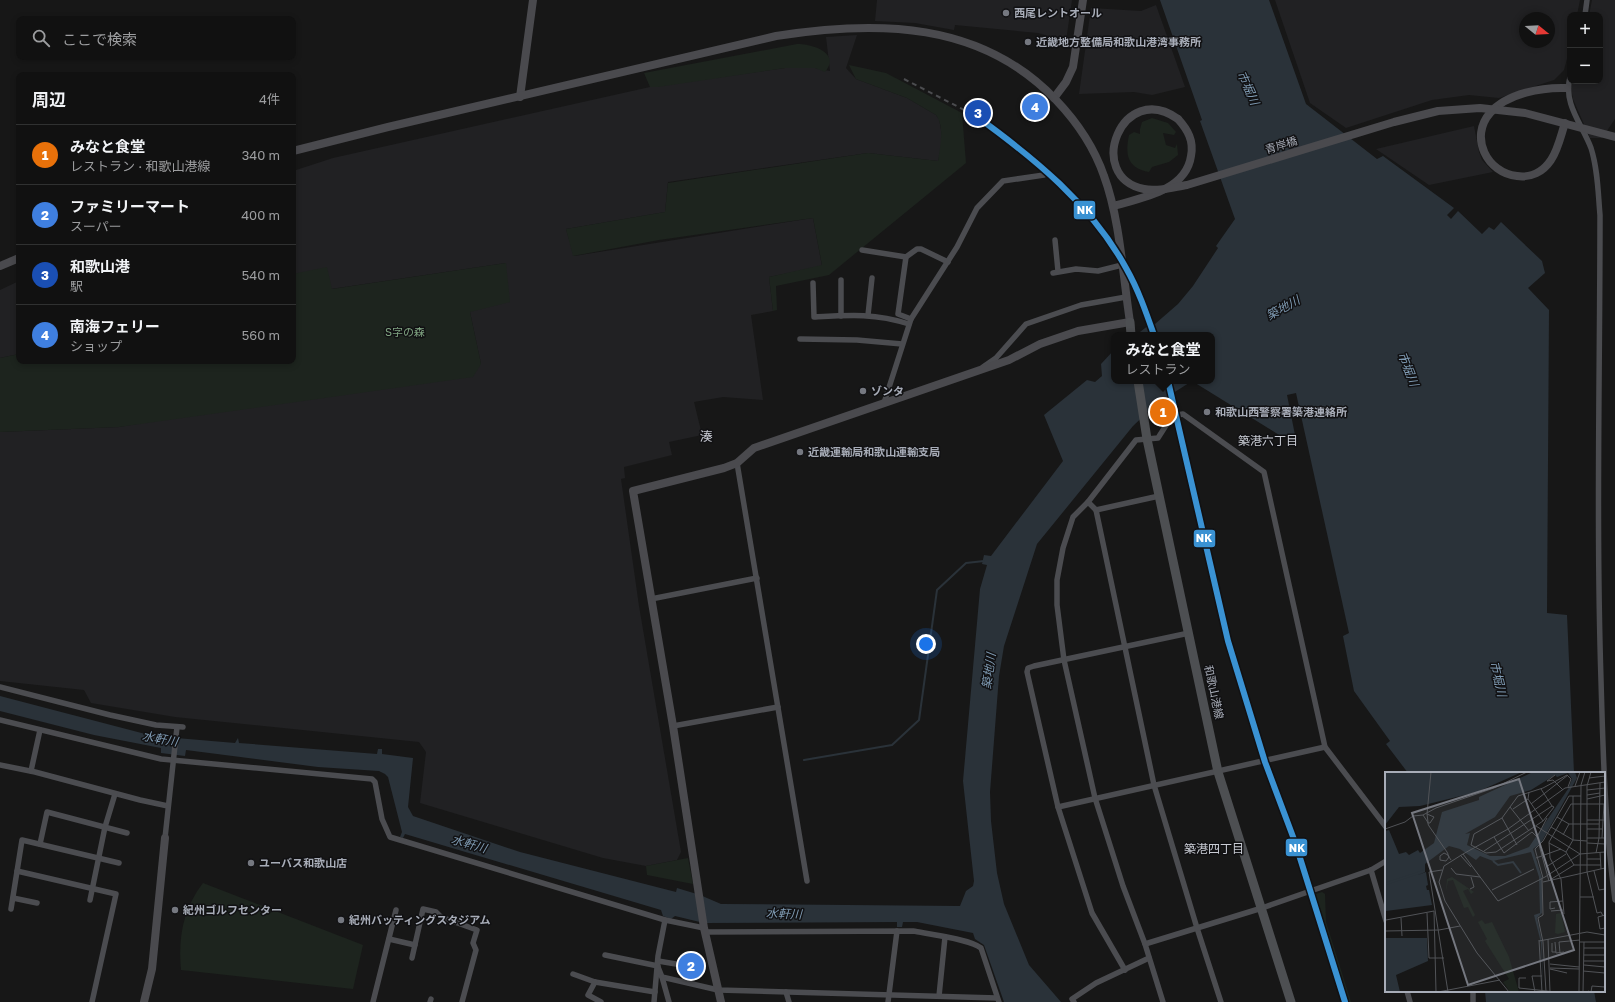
<!DOCTYPE html>
<html lang="ja">
<meta charset="utf-8">
<style>
:root{--surface:#111;--page:#1e1f1f;--text:#f1f3f6;--muted:#9c9d9f;--line:#303131;--accent:#757880}
body{margin:0;font-family:"Golos Text","Noto Sans JP",sans-serif;background:var(--page);color:var(--text)}
.controls{position:absolute;right:12px;top:12px;display:grid;overflow:hidden;border-radius:8px;box-shadow:0 2px 6px #0003}
.controls button{width:36px;height:36px;display:grid;place-items:center;padding:0;border:0;border-bottom:1px solid var(--line);background:var(--surface);color:var(--text);font:20px sans-serif}
.compass{position:absolute;left:1519px;top:12px;width:36px;height:36px;border-radius:50%;background:var(--surface);box-shadow:0 2px 6px #0003;rotate:108deg}
.you{position:absolute;left:926px;top:644px;width:14px;height:14px;margin:-10px;border:3px solid #fff;border-radius:50%;background:#1a73e8;box-shadow:0 0 0 6px #1a73e833}
.badge{display:grid;place-items:center;width:26px;height:26px;border-radius:50%;background:var(--accent);color:#fff;font-size:13px;font-weight:700}
.pin{position:absolute;translate:-50% -50%;border:2px solid #fff;box-shadow:0 1px 4px #0006}
.popup{position:absolute;left:1111px;top:332px;width:104px;height:52px;box-sizing:border-box;display:grid;place-content:center;border-radius:8px;background:var(--surface);filter:drop-shadow(0 1px 3px #0005);font-size:13px;white-space:nowrap;color:var(--muted)}
.popup b{font-size:15px;color:var(--text)}
.popup::after{content:'';position:absolute;left:50%;top:100%;margin-left:-8px;border:8px solid transparent;border-top-color:var(--surface)}
.list{margin:0;padding:0;list-style:none}
h2{display:flex;justify-content:space-between;align-items:center;height:52px;margin:0;padding:0 16px;font-size:17px}
h2 small{font-size:13px;font-weight:400;color:var(--muted)}
.list li{display:grid;grid-template-columns:26px 1fr auto;gap:12px;align-items:center;box-sizing:border-box;height:60px;padding:0 16px;border-top:1px solid var(--line)}
.list b{display:block;font-size:15px;white-space:nowrap}
.list p{margin:0;font-size:13px;white-space:nowrap;color:var(--muted)}
.list em{font-size:13px;font-style:normal;color:var(--muted)}
.icon{flex:none;width:22px;height:22px;fill:none;stroke:currentColor;stroke-width:2;stroke-linecap:round;stroke-linejoin:round}
.map{position:relative;flex:none;width:1615px;height:1002px;overflow:hidden}
.search{position:absolute;background:var(--surface);box-shadow:0 2px 6px #0003;left:16px;top:16px;width:280px;height:44px;display:flex;align-items:center;gap:10px;box-sizing:border-box;padding:0 14px;border-radius:8px;color:var(--muted);font-size:15px}
.panel{position:absolute;background:var(--surface);box-shadow:0 2px 6px #0003;left:16px;top:72px;width:280px;height:292px;border-radius:8px}
.map>svg:first-child{display:block}
.built{fill:#212123;fill-rule:evenodd}
.green{fill:#1d241e}
.water{fill:#2a3239}
.lines{fill:none;stroke-linecap:round;stroke-linejoin:round}
.stream{stroke:#2a3239;stroke-width:2}
.street{stroke:#4b4c50;stroke-width:5.5}
.secondary{stroke:#4a4a4e;stroke-width:8}
.primary{stroke:#4d4f52;stroke-width:9}
.rail{stroke:#4b4c4f;stroke-width:2;stroke-dasharray:5 4;stroke-linecap:butt}
.secondary-bridge{stroke:#4a4a4e;stroke-width:8}
.rail-1-casing{stroke:#111113;stroke-width:9}
.rail-1{stroke:#3a92d3;stroke-width:6}
.poi-dot{fill:#757880;stroke:#111113;stroke-width:1.5}
.labels{text-anchor:middle;stroke-width:3;stroke-linejoin:round;paint-order:stroke}
.poi-label{font-size:11px;font-weight:bold;fill:#a8adb8;stroke:#111113;text-anchor:start}
.street-label{font-size:11px;fill:#a8adb8;stroke:#111113}
.park-label{font-size:11px;fill:#7fa381;stroke:#111113}
.water-label{font-size:12px;font-style:italic;fill:#7f9bb3;stroke:#111113}
.neighbourhood-label{font-size:12px;fill:#c9ccd4;stroke:#111113}
.quarter-label{font-size:13px;fill:#c9ccd4;stroke:#111113}
.inset-river{fill:none;stroke:#2a3239;stroke-width:2}
.inset-road{fill:none;stroke:#515357;stroke-width:1}
.view{fill:#757880;fill-opacity:0.15;stroke:#757880;stroke-width:2}
.inset-edge{fill:none;stroke:#a8adb8;stroke-width:2}
.line-badge{stroke:#111113;stroke-width:1.5}
.badge-label{font-size:11px;text-anchor:middle;font-weight:bold;fill:#fff}
</style>
<div class="map">
<svg width="1615" height="1002" viewBox="0 0 1615 1002">
<rect width="100%" height="100%" fill="#171717"/>
<g class="built">
<polygon points="877,0 1072,0 1066,41 1038,33 955,25 954,30 915,23 875,21"/>
<path d="M1275 0H1580L1577 15H1570V47L1564 70 1554 80 1499 98 1469 95 1432 100 1346 128 1310 103ZM1525 18H1549V42H1525Z"/>
<polygon points="1592,0 1615,0 1615,119 1602,138 1590,138 1573,99 1571,88 1573,81 1600,81 1600,15 1589,15"/>
<polygon points="1156,5 1185,87 1152,95 1134,92 1079,94 1091,8 1141,11"/>
<polygon points="857,35 846,68 856,79 907,98 936,115 939,119 943,140 938,161 868,153 668,182 665,212 566,229 574,256 813,218 822,266 769,277 773,311 751,315 763,400 723,397 694,402 702,435 669,442 672,455 624,467 625,478 621,479 639,606 681,852 677,860 646,866 603,858 420,803 426,752 419,742 175,717 91,703 84,690 0,681 0,432 119,427 481,364 470,312 506,263 331,289 293,277 293,171 333,158 650,87 785,68 815,68 830,71 826,37"/>
<polygon points="1474,126 1479,152 1482,160 1493,172 1429,185 1376,149"/>
<polygon points="19,281 19,354 0,358 0,290"/>
</g>
<g class="green">
<path d="M797 44C813 44 841 53 825 72L815 68H785L658 87H650L644 73Z"/>
<path d="M849 65 886 73 962 113 966 163 829 275 776 286 777 310 773 311 769 277 822 265 813 218 659 240 573 256 566 229 665 212 668 183 868 153 938 161C940 147 945 127 936 115L907 98 856 79Z"/>
<path d="M1152 118 1168 123 1176 132 1174 135 1163 133 1166 145 1175 148 1177 144 1178 155 1169 162 1152 167 1149 172C1127 168 1125 154 1129 135L1134 132 1140 134V129L1142 122Z"/>
<polygon points="506,263 510,302 470,312 481,364 473,377 119,427 0,432 0,358 19,354 19,361 293,361 293,274 327,267 332,289"/>
<polygon points="688,858 693,884 647,875 646,866"/>
<path d="M203 883 363 945 353 989 181 970C178 937 183 909 203 883Z"/>
<polygon points="1322,892 1325,894 1326,922 1351,1002 1343,1002 1310,896"/>
</g>
<g class="water">
<polygon points="1160,0 1269,0 1306,104 1377,159 1383,156 1454,208 1447,215 1451,219 1458,211 1482,234 1489,227 1494,230 1501,222 1542,261 1545,273 1528,288 1549,310 1547,613 1567,615 1574,773 1408,773 1386,744 1390,741 1354,691 1343,636 1349,633 1296,393 1287,395 1295,435 1284,438 1192,381 1156,404 1133,426 1037,544 1004,646 999,676 990,792 991,821 997,873 1004,904 1029,965 1061,1002 1004,1002 984,945 975,939 973,933 917,922 903,922 902,927 897,927 897,922 704,923 675,916 671,919 663,916 661,910 405,834 403,838 400,837 402,832 388,777 385,774 379,771 318,767 186,750 185,756 161,753 161,748 94,735 0,711 0,696 153,736 235,743 238,738 239,743 377,754 378,749 382,749 382,754 413,758 408,807 413,816 520,852 676,892 677,888 700,895 721,904 960,906 966,891 973,886 974,881 963,781 980,589 987,565 982,564 984,555 991,556 1063,461 1044,415 1087,380 1095,382 1102,376 1101,364 1114,350 1114,381 1212,381 1212,335 1136,335 1153,322 1155,324 1178,304 1193,286 1218,248 1216,246 1235,219 1200,121 1202,120"/>
<polygon points="1485,991 1594,991 1596,1002 1486,1002"/>
</g>
<g class="lines">
<polyline class="stream" points="804,760 892,745 919,720 937,590 966,563 984,561"/>
<g class="street">
<polyline points="1585,15 1587,0"/>
<path d="M1570 77C1563 104 1582 124 1591 148 1598 170 1598 193 1600 215 1600 370 1596 525 1601 680 1603 753 1605 827 1615 900"/>
<polyline points="1055,240 1058,271"/>
<polyline points="862,250 906,257 917,249 921,249 948,262"/>
<polyline points="906,257 898,314 911,319"/>
<polyline points="1053,273 1076,269 1098,271 1122,265"/>
<polyline points="841,280 841,316"/>
<path d="M813 283 814 317C849 315 875 313 909 324"/>
<polyline points="868,315 872,278"/>
<polyline points="800,339 857,340 902,344"/>
<polyline points="983,367 996,358 1026,324 1081,305 1126,297"/>
<polyline points="884,403 911,319 957,247 977,208 1003,181 1044,175"/>
<polyline points="737,463 807,881"/>
<polyline points="1088,502 1096,510 1159,496"/>
<polyline points="1096,510 1154,785 1197,928 1221,1002"/>
<polyline points="651,599 757,578"/>
<polyline points="0,687 110,715 156,725 183,727"/>
<polyline points="0,720 161,759 372,779 375,782 382,819 390,837 665,920 704,928"/>
<polyline points="673,726 778,707"/>
<polyline points="0,765 35,772 140,800 168,806"/>
<polyline points="31,771 40,730"/>
<polyline points="1058,807 1325,747"/>
<polyline points="165,838 177,727"/>
<polyline points="40,844 47,812 127,833"/>
<polyline points="1371,870 1386,921"/>
<polyline points="17,871 116,894 92,1002"/>
<polyline points="13,898 37,903"/>
<polyline points="90,900 105,827 115,794"/>
<polyline points="11,909 22,840 119,863"/>
<path d="M705 932 913 931C929 934 970 939 981 948L999 1002"/>
<polyline points="389,939 415,945"/>
<polyline points="1145,944 1262,908 1371,870 1386,861"/>
<polyline points="605,955 658,966"/>
<polyline points="412,958 423,909 436,912 441,917 477,930 473,943 476,950 462,1002"/>
<polyline points="658,961 682,965"/>
<polyline points="658,967 662,977 718,990 997,998"/>
<polyline points="1125,970 1092,913 1058,807 1027,672 1028,668 1034,666 1189,633"/>
<polyline points="573,974 595,982 655,992"/>
<polyline points="662,977 669,1002"/>
<polyline points="595,982 588,995 601,1002"/>
<polyline points="1407,991 1410,1002"/>
<polyline points="1473,991 1473,1002"/>
<polyline points="786,992 789,1002"/>
<polyline points="939,996 945,937"/>
<polyline points="373,1002 396,910"/>
<polyline points="430,1002 431,999"/>
<polyline points="654,1002 658,956 665,920"/>
<polyline points="888,1002 897,931"/>
<polyline points="1074,1002 1072,999 1096,983 1149,958"/>
<polyline points="1163,1002 1145,944 1123,886 1095,798 1064,660 1057,605 1057,580 1063,548 1073,517 1088,502 1136,440 1158,438 1172,416 1183,414 1264,472 1325,747 1386,827"/>
</g>
<g class="secondary">
<polyline points="520,97 533,0"/>
<polyline points="1054,98 1066,82 1073,67 1083,0"/>
<path d="M1565 123C1561 135 1558 150 1551 160 1543 172 1531 178 1517 176 1487 173 1469 137 1490 113 1507 93 1543 87 1567 88"/>
<path d="M293 151 388 127 776 36C877 20 981 21 1056 100 1077 122 1094 147 1104 176 1120 219 1123 277 1130 322L1078 331 1040 344 1009 360 754 448 737 463 724 468 633 491 673 726 704 928 721 1002"/>
<path d="M1113 206C1141 198 1186 191 1191 156 1194 141 1188 130 1178 119"/>
<polyline points="0,266 19,258"/>
<polyline points="144,1002 152,969 165,838"/>
</g>
<g class="primary">
<polyline points="1130,322 1131,335"/>
<polyline points="1138,381 1147,439 1218,772 1291,1002"/>
</g>
<polyline class="rail" points="904,79 976,116"/>
<path class="secondary-bridge" d="M1178 119C1122 79 1084 177 1144 189 1158 192 1174 187 1187 185L1394 122 1438 111 1480 108 1525 113 1615 137"/>
<g class="rail-1-casing">
<g id="rail-1">
<path d="M976 116C1034 158 1091 204 1126 268 1138 289 1146 312 1154 335"/>
<polyline points="1168,381 1228,641 1265,762 1295,842 1345,1002"/>
</g>
</g>
<use href="#rail-1" class="rail-1"/>
</g>
<g class="poi-dot">
<circle cx="1006" cy="13" r="4"/>
<circle cx="1028" cy="42" r="4"/>
<circle cx="863" cy="391" r="4"/>
<circle cx="1207" cy="412" r="4"/>
<circle cx="800" cy="452" r="4"/>
<circle cx="251" cy="863" r="4"/>
<circle cx="175" cy="910" r="4"/>
<circle cx="341" cy="920" r="4"/>
</g>
<g class="labels">
<g class="poi-label">
<text x="1014" y="17">西尾レントオール</text>
<text x="1036" y="46">近畿地方整備局和歌山港湾事務所</text>
<text x="871" y="395">ゾンタ</text>
<text x="1215" y="416">和歌山西警察署築港連絡所</text>
<text x="808" y="456">近畿運輸局和歌山運輸支局</text>
<text x="259" y="867">ユーバス和歌山店</text>
<text x="183" y="914">紀州ゴルフセンター</text>
<text x="349" y="924">紀州バッティングスタジアム</text>
</g>
<g class="street-label">
<text transform="translate(1281 145) rotate(-17)" y="4">青岸橋</text>
<text transform="translate(1214 692) rotate(78)" y="4">和歌山港線</text>
</g>
<g class="park-label">
<text x="405" y="336">S字の森</text>
</g>
<g class="water-label">
<text transform="translate(1248 88) rotate(66)" y="4">市堀川</text>
<text transform="translate(1283 308) rotate(-29)" y="4">築地川</text>
<text transform="translate(1408 369) rotate(69)" y="4">市堀川</text>
<text transform="translate(989 671) rotate(-82)" y="4">築地川</text>
<text transform="translate(1498 679) rotate(77)" y="4">市堀川</text>
<text transform="translate(160 739) rotate(10)" y="4">水軒川</text>
<text transform="translate(469 844) rotate(16)" y="4">水軒川</text>
<text transform="translate(784 914) rotate(2)" y="4">水軒川</text>
</g>
<g class="neighbourhood-label">
<text x="1268" y="445">築港六丁目</text>
<text x="1214" y="853">築港四丁目</text>
</g>
<g class="quarter-label">
<text x="706" y="441">湊</text>
</g>
</g>
<g transform="translate(1385 772)">
<rect width="220" height="220" fill="#171717"/>
<path d="M67 105 89 120 86 122 83 117 78 119 90 143 88 145 83 135 79 136 68 108 63 109 61 120 62 107ZM176 141 180 160 173 162 170 161 171 142ZM97 148 100 152 107 150 124 185 134 220H125L118 210 124 207 100 169 102 167 93 150Z" fill="#1d241e"/>
<path d="M137 0 92 20 35 34 14 35 0 53V1ZM148 0H190L192 6 156 71 148 77 157 106V141L152 146 157 170 158 220 156 171 149 143 155 141 154 105 146 80 108 89 95 84 91 88 75 77 64 74 40 92V100L33 103 41 100 43 113 41 114 42 118H44L47 133 1 139 0 146V59L4 58 14 82 21 80 24 83 33 78 35 81 49 71 57 40 94 28V25ZM183 1 187 7 183 17 144 75 120 84H105L82 73 85 61 80 62 110 45 125 24 146 18 170 3 172 5ZM0 166H42L43 189 11 203 15 220H0Z" fill="#2a3239" fill-rule="evenodd"/>
<path class="inset-river" d="M108 89 113 93 128 90 136 101M0 112 39 99"/>
<path class="inset-road" d="M206 0 202 14V100L212 141 216 140 218 144M204 6 220 4M168 8 162 9 170 3M168 8 178 18M190 14 195 0M202 18 220 16M144 20 143 27 158 49 169 35 167 34M202 23 215 21M202 27 220 23M146 32 183 3M125 35 144 59M128 37 143 27M42 42 46 0M38 43 42 49 43 51H45L49 45 42 42 43 50V52L44 54 62 80 63 82V84L64 85 61 89 55 88V84L59 81 63 83 64 84V85L66 88M172 45 184 24H196M117 46 132 73M202 48H220M158 49 111 80 101 81 86 73 89 62 117 46 133 24 158 16 182 3 186 7 183 15M184 52 172 45 166 55 188 68 202 69M151 54 195 82M0 57 20 50 28 44 38 43 51 36 109 16 142 0M202 57H218M147 60 152 65 162 46M178 63 184 52H214M109 65 119 81 147 60M202 66H220M217 66 219 32M164 71 181 80 189 93 165 108M202 71 220 72M154 73 164 109M99 79 167 34 156 17M181 80 188 68V24M215 80 216 97M211 81 214 66 215 11M78 82 123 57 180 16 220 10M76 84 86 95M151 86 176 77M202 87H215M189 93H216M161 95 181 82M66 96 71 102 95 105M57 98 44 100 63 220M209 99 214 118 220 117M157 106 158 143 153 146 158 170 161 220M158 106 150 77 158 69 166 55M158 110 220 96M85 117 89 115 86 105M107 118 149 97M195 125H209M170 136 165 137V130L178 129M49 139 51 220M166 139 178 138M42 141 44 186H59M179 142 176 107 165 86 164 70 186 32H220M220 143 213 145 215 157 220 156M16 146 17 164M1 148 49 139M0 159 54 158 75 154M163 167 165 220M154 168 157 220M154 169 202 160 220 163M170 170 171 181 179 180M195 170H220M167 171V180H171M199 176H220M175 181 174 170 195 168M199 183H220M199 189H220M165 192 194 195M199 193 220 195M165 196 194 197M165 197 182 201M198 199 220 201M141 206H134V216L171 220M203 219 206 220 207 214 220 215M53 220 115 208M124 220 92 181 60 129 54 110 59 94 78 82 113 129 160 105 195 82 220 80M150 220 147 204H157M194 220 196 13 200 0M198 220 199 170"/>
<path class="view" d="M134 7 189 178 83 213 27 41Z"/>
<rect width="220" height="220" class="inset-edge"/>
</g>
<g class="line-badge">
<rect x="1073" y="200" width="23" height="20" rx="4" fill="#3a92d3"/>
<rect x="1193" y="529" width="23" height="19" rx="4" fill="#3a92d3"/>
<rect x="1285" y="838" width="23" height="19" rx="4" fill="#3a92d3"/>
</g>
<g class="badge-label">
<text x="1085" y="214">NK</text>
<text x="1204" y="542">NK</text>
<text x="1297" y="852">NK</text>
</g>
</svg>
<div class="controls">
<button>+</button>
<button>−</button>
</div>
<svg class="compass" viewBox="-18 -18 36 36"><path d="M0-13l5 13h-10z" fill="#e53935"/><path d="M0 13l5-13h-10z" fill="#9c9d9f"/></svg>
<div class="you"></div>
<div class="pin badge" style="left:1163px;top:412px;background:#e8710a">1</div>
<div class="popup"><b>みなと食堂</b>レストラン</div>
<div class="pin badge" style="left:691px;top:966px;background:#3f7fe0">2</div>
<div class="pin badge" style="left:978px;top:113px;background:#1a4fb4">3</div>
<div class="pin badge" style="left:1035px;top:107px;background:#3f7fe0">4</div>
<div class="search"><svg class="icon" aria-label="search" viewBox="0 0 24 24"><circle cx="10" cy="10" r="6"/><path d="M15 15l6 6"/></svg>ここで検索</div>
<section class="panel">
<h2>周辺<small>4件</small></h2>
<ul class="list">
<li><span class="badge" style="background:#e8710a">1</span><div><b>みなと食堂</b><p>レストラン · 和歌山港線</p></div><em>340 m</em></li>
<li><span class="badge" style="background:#3f7fe0">2</span><div><b>ファミリーマート</b><p>スーパー</p></div><em>400 m</em></li>
<li><span class="badge" style="background:#1a4fb4">3</span><div><b>和歌山港</b><p>駅</p></div><em>540 m</em></li>
<li><span class="badge" style="background:#3f7fe0">4</span><div><b>南海フェリー</b><p>ショップ</p></div><em>560 m</em></li>
</ul>
</section>
</div>
